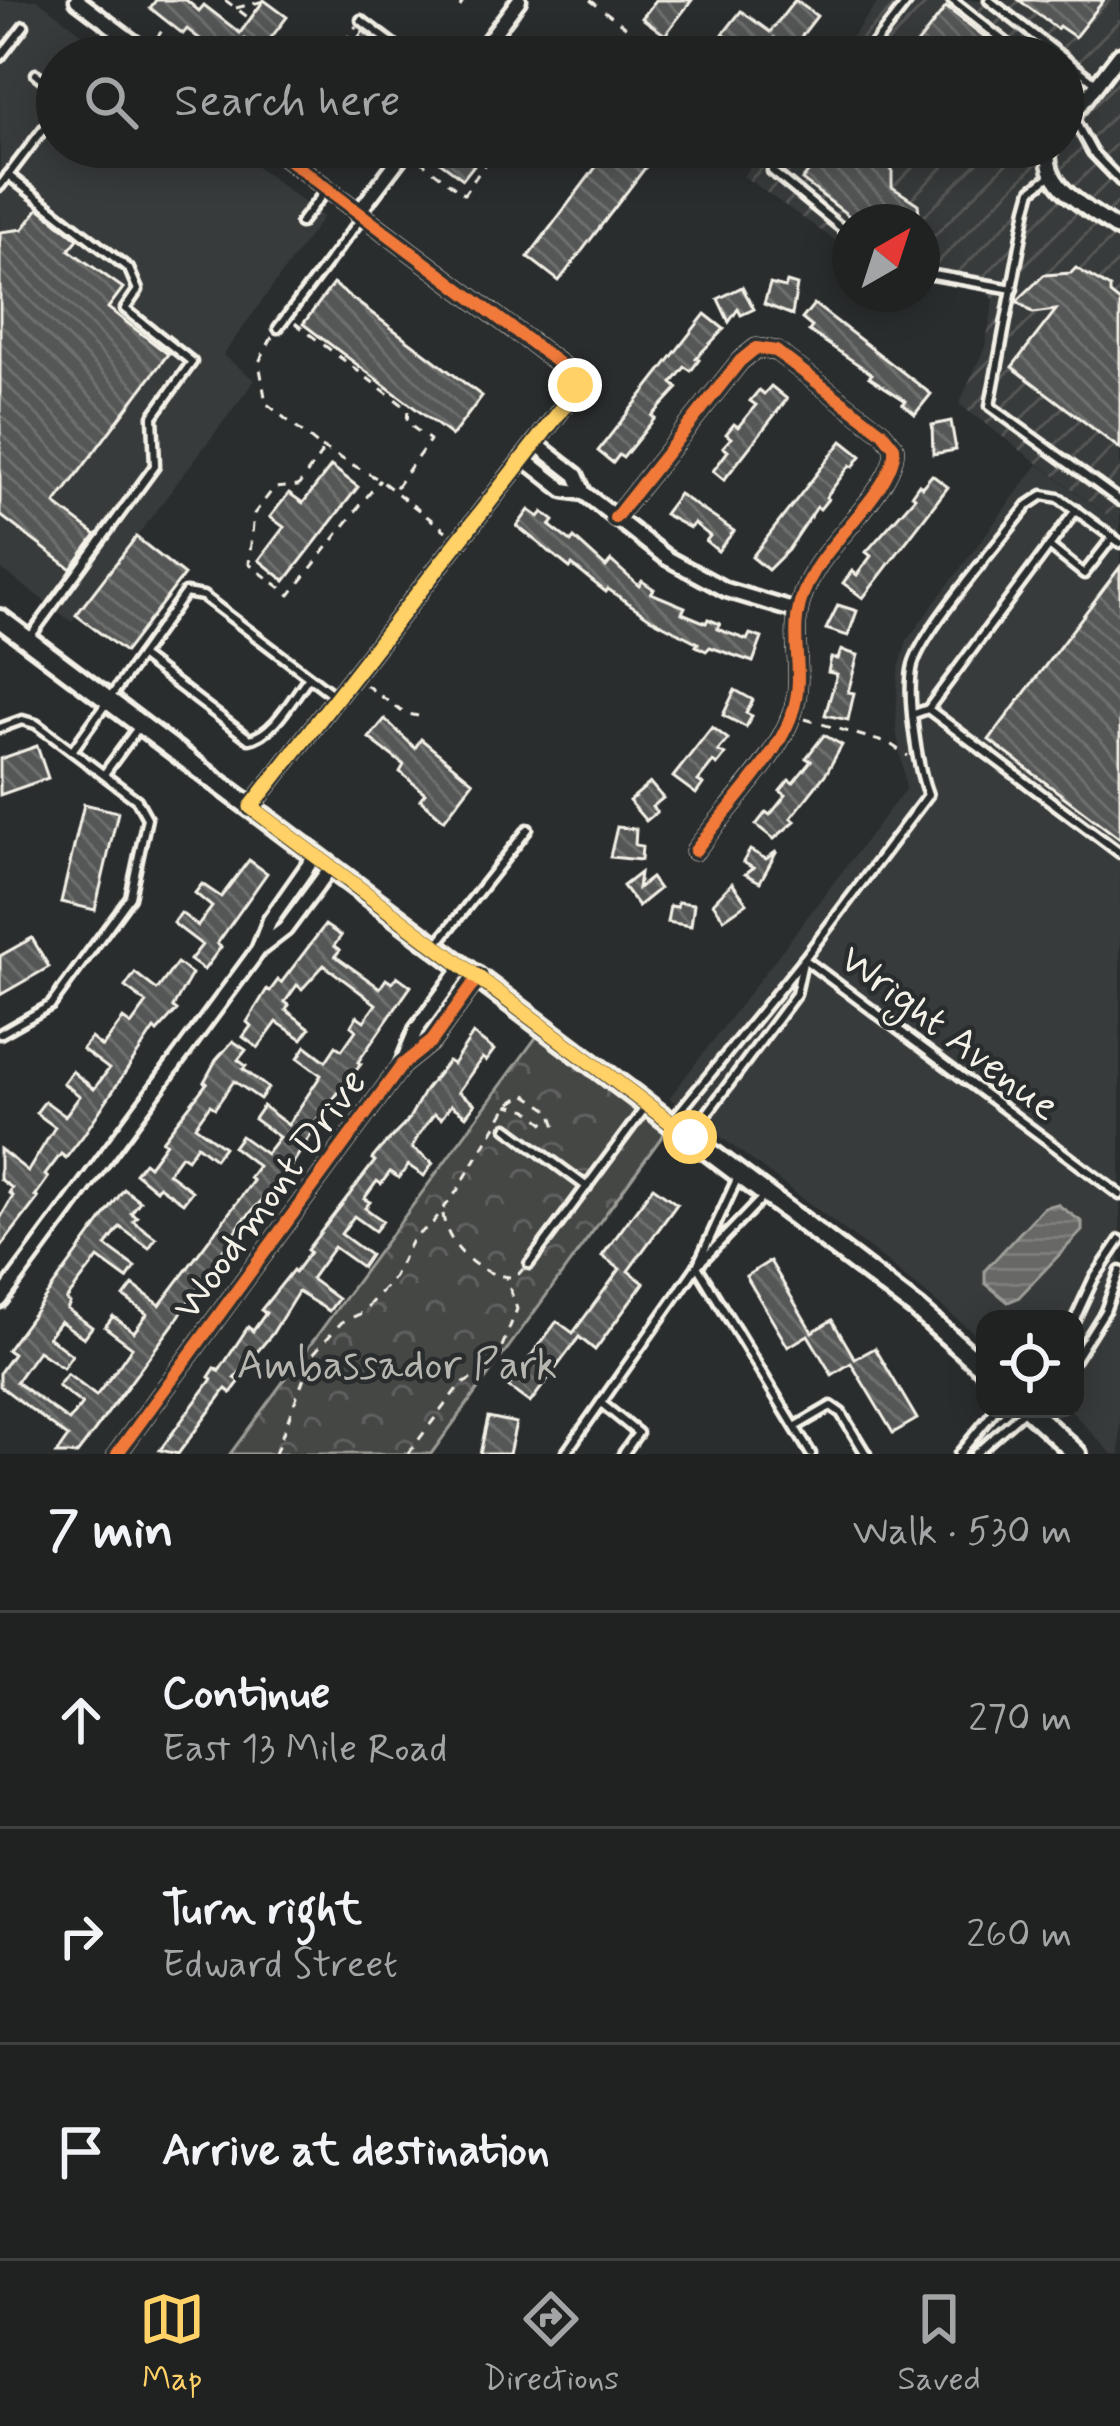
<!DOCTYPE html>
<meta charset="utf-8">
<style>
:root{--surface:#202222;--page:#282a2a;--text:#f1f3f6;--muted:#a2a4a5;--line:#3d3f40;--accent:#ffd166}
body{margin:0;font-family:Mynerve,sans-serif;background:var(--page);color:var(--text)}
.controls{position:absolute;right:36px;bottom:36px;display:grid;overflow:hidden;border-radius:24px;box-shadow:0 6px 30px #0003}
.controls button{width:108px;height:108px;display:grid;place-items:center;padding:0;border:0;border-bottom:3px solid var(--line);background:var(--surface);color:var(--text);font:60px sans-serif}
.compass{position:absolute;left:832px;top:204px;width:108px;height:108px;border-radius:50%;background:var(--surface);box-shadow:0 6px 30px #0003;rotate:39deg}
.stop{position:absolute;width:36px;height:36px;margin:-27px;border:9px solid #ffd166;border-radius:50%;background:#fff}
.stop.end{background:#ffd166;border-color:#fff;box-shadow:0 3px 12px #0008}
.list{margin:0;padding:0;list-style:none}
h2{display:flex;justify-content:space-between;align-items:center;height:156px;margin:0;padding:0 48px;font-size:51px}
h2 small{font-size:39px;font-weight:400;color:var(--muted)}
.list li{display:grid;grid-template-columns:78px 1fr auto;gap:36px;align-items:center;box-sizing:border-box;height:216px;padding:0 48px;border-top:3px solid var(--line)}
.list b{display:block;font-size:45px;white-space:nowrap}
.list p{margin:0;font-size:39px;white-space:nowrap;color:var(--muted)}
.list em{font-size:39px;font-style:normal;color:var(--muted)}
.icon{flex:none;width:66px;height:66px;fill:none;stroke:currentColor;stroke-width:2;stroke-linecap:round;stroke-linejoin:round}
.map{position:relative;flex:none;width:1120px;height:1454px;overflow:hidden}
.search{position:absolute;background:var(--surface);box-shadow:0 6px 30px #0003;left:36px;right:36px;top:36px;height:132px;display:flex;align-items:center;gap:30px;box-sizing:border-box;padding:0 42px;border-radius:66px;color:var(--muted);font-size:45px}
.sheet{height:804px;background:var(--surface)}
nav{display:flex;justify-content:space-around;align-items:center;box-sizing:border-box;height:168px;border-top:3px solid var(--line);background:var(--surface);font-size:33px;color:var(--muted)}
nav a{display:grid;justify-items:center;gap:6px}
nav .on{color:var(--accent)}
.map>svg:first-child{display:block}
.built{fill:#373a3a}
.industrial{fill:url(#industrial-furrows)}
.park{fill:url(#park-crowns);stroke:#9c9c96;stroke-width:3}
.water{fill:url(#water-rules);stroke:#9f9f9a;stroke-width:3}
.building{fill:url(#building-back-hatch);stroke:#f4f1e8;stroke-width:3}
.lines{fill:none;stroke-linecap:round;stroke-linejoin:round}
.service-casing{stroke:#f4f1e8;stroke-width:15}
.minor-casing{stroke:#f4f1e8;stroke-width:21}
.secondary-casing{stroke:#f4f1e8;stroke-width:26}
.path{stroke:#f4f1e8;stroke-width:3;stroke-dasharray:9 9;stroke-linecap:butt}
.service{stroke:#2a2d2e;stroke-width:6}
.minor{stroke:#2a2d2e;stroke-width:12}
.secondary{stroke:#2a2d2e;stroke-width:16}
.cycleway-casing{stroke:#2a2d2e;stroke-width:20}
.cycleway{stroke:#f17a3a;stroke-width:12}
.route{stroke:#ffd166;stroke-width:15}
.labels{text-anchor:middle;stroke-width:9;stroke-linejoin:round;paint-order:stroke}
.street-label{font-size:42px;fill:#f4f1e8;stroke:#2a2d2e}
.park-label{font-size:42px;fill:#b6b5af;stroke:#2a2d2e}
</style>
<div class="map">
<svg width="1120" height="1454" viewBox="0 0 1120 1454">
<defs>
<pattern id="industrial-furrows" width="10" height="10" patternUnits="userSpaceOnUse" patternTransform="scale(3)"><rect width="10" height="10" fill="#373a3a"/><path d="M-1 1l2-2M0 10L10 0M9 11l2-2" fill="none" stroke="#555756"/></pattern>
<pattern id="park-crowns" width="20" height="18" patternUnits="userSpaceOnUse" patternTransform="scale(3)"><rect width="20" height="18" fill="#444645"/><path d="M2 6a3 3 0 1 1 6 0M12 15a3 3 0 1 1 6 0" fill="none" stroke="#606160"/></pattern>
<pattern id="water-rules" width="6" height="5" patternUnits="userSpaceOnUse" patternTransform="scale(3)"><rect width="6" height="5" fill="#676866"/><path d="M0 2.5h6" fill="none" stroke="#7d7e7c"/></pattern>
<pattern id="building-back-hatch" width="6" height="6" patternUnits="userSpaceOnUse" patternTransform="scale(3)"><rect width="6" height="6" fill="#555756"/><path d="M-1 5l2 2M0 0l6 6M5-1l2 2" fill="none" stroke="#6e706e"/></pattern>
</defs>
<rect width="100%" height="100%" fill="#2a2d2e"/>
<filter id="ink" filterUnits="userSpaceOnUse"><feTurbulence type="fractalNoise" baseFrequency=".00833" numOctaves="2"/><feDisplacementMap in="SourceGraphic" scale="24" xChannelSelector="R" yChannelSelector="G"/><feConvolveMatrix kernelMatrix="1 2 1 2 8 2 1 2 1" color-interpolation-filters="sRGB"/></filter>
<g filter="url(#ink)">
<g class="built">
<polygon points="0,0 38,0 113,57 57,57 57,147 232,147 323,217 223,355 255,380 72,622 0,568"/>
<polygon points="1038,464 1120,525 1120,1454 1112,1454 1069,1409 1075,1409 1075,1319 985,1319 985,1342 883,1259 669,1098 906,788 896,729 898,673 907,640"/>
</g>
<polygon class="industrial" points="880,0 1120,0 1120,525 959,404 985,347 994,299 986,293 922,281 922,222 850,222 850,251 743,176 765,147 1063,147 1063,57 836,57"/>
<polygon class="park" points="543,1028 671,1124 431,1454 230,1454"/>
<polygon class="water" points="1057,1204 1082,1222 1082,1231 1018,1298 1008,1302 985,1283 985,1270 1044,1207"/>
<g class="building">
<polygon points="156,0 186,0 199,11 204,5 240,33 264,0 287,17 261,51 245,39 230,57 223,57 187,29 183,34 150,8"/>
<polygon points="656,0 692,0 665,35 642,18"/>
<polygon points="795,0 817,16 791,50 774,38 760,57 755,57 723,34 741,11 770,32"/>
<polygon points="1019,0 1104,0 1075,37 1059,26 1057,29"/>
<polygon points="946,7 1011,57 907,57"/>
<polygon points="363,31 398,57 354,57 348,52"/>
<polygon points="452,147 488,147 463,179 441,163"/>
<polygon points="611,147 661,147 559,281 528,257"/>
<polygon points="827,147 901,147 892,163 892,187 918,204 920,222 857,222 802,180"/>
<polygon points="39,208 78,239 69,250 123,288 108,308 168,354 55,504 96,535 71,569 0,515 0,232 23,229"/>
<polygon points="1076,268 1110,288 1110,294 1120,302 1120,449 1012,367 1056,310 1033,313 1017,301 1044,275 1071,273"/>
<polygon points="787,282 797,285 792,315 764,304 770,284 785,288"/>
<polygon points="333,284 482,396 452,436 303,324"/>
<polygon points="742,287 754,309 741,315 738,309 729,322 718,299"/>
<polygon points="814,304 931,394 915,414 903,404 906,401 869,377 872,374 809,331 812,327 802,319"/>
<polygon points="705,314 724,329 696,358 699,360 691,371 685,367 672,383 678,388 652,416 655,418 623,458 619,455 613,463 598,451"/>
<polygon points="771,386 787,399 724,480 713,471 728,451 723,447 731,438 726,434 734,424 738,427 756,405 750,401 759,390 764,394"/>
<polygon points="951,421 956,450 933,454 932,425"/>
<polygon points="842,441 861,456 853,467 850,465 826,497 828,499 820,509 817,507 788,550 768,570 752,557"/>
<polygon points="331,466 358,487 285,581 259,560 284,527 270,517 289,493 303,503"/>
<polygon points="932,475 948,487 863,598 843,583 852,571 857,575 871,556 866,552 915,497 912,494 919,484 922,487"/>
<polygon points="679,494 734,531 718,551 706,541 710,536 694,523 690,528 664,514"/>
<polygon points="529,510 539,517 543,512 554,521 550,526 571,542 574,538 606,567 611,561 639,586 642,581 654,589 651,593 685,607 682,613 706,623 708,619 720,624 717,629 747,640 750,634 762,638 753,662 710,647 706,651 696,646 698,643 650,618 608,589 606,592 572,565 570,568 517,526"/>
<polygon points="136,537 184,575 125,652 76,615"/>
<polygon points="1120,567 1120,839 989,740"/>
<polygon points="838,605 857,611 848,636 826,629"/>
<polygon points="841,650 858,655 848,692 854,693 848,720 825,715 837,674 828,672 831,658 838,659"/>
<polygon points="735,690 753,700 746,713 752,716 746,727 723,715"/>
<polygon points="385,719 415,748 421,739 473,782 444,820 420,799 425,793 400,772 404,765 369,738"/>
<polygon points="712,727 728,739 718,751 725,755 717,765 713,762 698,781 703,784 696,794 673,777"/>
<polygon points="824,735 842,745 827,772 791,818 795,821 774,839 756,825 766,812 770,815 786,795 780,791 789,780 793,783 811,761 806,758"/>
<polygon points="37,746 48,778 0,795 0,759"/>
<polygon points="650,783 663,798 652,807 657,812 646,821 629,801"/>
<polygon points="84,804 118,812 95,910 61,902"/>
<polygon points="617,827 636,829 635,845 642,846 641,860 610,857"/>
<polygon points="750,850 766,859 777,851 760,882 745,874 753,868 743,862"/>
<polygon points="249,860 267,873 217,944 221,947 204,970 190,960 202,945 173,923 181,913 198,926 212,907 195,893 202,884 221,897"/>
<polygon points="640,873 638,888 651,878 659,889 638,906 623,886"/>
<polygon points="732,883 747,903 724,919 713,903"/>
<polygon points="678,902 694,904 691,926 667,922 670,906 677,907"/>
<polygon points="325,925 341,936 334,946 340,950 335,956 363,976 380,988 386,979 392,983 397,976 411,986 358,1062 361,1064 315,1122 318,1124 286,1174 242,1222 175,1322 93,1433 77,1454 56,1454 68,1437 0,1386 0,1372 13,1354 7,1350 124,1189 140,1201 131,1213 137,1217 133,1221 156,1238 149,1248 120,1227 106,1246 135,1267 127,1279 98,1258 66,1300 70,1303 67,1309 92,1327 84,1338 60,1321 48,1337 72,1355 63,1368 38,1351 16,1382 69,1421 82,1404 58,1386 67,1374 96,1396 116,1370 132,1347 105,1327 113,1316 134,1332 147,1314 124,1297 133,1285 160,1305 253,1181 249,1178 258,1166 233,1147 241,1136 266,1154 279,1137 254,1119 263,1106 288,1125 321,1075 298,1058 306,1046 326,1061 336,1046 342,1050 356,1030 351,1026 357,1016 364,1021 376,1004 324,965 302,989 297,985 285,1002 289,1005 286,1010 310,1028 302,1039 277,1022 258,1048 243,1037 251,1026 247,1022 267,989 270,991 278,980 281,983"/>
<polygon points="32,938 49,967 0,995 0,956"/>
<polygon points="177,963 192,974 173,1007 177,1010 157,1032 154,1029 83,1136 66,1158 61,1154 45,1175 48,1178 35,1196 38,1198 0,1248 0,1219 13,1196 9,1193 12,1188 0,1179 0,1149 28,1171 55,1127 36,1113 45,1101 65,1116 80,1096 63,1083 72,1071 94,1089 109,1069 82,1049 91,1038 102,1047 123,1019 131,1025 147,1003 125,987 135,973 157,990"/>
<polygon points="473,1034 494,1050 486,1061 482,1058 458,1092 475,1104 466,1116 451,1105 441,1119 434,1114 418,1136 412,1148 433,1163 424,1176 408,1165 399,1178 390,1172 381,1184 377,1181 364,1199 370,1202 365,1208 383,1221 375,1231 354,1216 341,1234 370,1255 362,1267 334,1247 311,1279 338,1299 329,1311 298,1292 272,1334 235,1378 240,1381 231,1393 226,1389 178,1454 160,1450 212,1379 209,1377 215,1368 219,1371 248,1327 253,1331 266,1313 261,1310 293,1270 295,1272 310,1252 307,1250 375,1161 372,1159 381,1148 407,1122 425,1090 448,1061 453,1064"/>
<polygon points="233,1041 246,1050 238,1060 246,1066 243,1069 268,1088 260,1099 234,1081 215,1108 210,1105 195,1126 224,1147 215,1159 197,1145 187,1159 181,1155 168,1173 192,1191 183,1203 159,1186 156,1190 135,1173 144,1162 149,1166 166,1143 162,1141 207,1083 204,1082 216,1060"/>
<polygon points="653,1187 677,1204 628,1271 644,1283 595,1350 579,1337 530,1403 508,1387 557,1321 573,1333 620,1269 602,1256"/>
<polygon points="770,1261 812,1332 832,1320 855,1359 875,1348 917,1419 893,1433 851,1363 832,1375 808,1335 788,1347 746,1276"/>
<polygon points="488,1417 516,1423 509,1454 480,1454"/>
</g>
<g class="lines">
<g class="service-casing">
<g id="service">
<polyline points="952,0 1024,57"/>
<polyline points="989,0 1097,84"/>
<polyline points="361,20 410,57"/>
<polyline points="0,57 24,26"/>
<polyline points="97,57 117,31"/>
<polyline points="864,57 909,0"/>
<polyline points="36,74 57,90"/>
<polyline points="1063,88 1082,103"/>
<polyline points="1074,119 1092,152 1120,181"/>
<polyline points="383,147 398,159"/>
<polyline points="792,147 772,171 850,235"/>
<polyline points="977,147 1047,157"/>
<polyline points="8,175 129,269 138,290 125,309 192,362 153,416 155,466 30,637"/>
<polyline points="1050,176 1032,190 1027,208 990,406 1120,501"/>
<polyline points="0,186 57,111"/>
<polyline points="300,223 327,189"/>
<polyline points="922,273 1013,289"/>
<polyline points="278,328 363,216"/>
<polyline points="1049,546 1084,574 1113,537"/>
<path d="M140 656 249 739C274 735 293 697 308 678"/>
<polyline points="928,709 1076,510"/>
<polyline points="914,714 928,709 1120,853"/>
<polyline points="0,728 22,720 36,724 137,800 147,818 130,897 51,1005 0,1034"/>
<polyline points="72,751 185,593 203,596 336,697"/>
<polyline points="104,774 137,729"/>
<polyline points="438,943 528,829"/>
<polyline points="804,959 1120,1195"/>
<path d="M672 1121 804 959 928 795C917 767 906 694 913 665 923 629 1002 540 1028 505L1043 495 1059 498 1120 543"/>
<polyline points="507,1128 587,1187"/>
<polyline points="691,1135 796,994 803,962"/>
<polyline points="738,1177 697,1266 765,1195"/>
<polyline points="529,1264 645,1108"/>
<polyline points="1075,1319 1093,1280 1120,1240"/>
<polyline points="1075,1359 1105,1311 1120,1271"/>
<polyline points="601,1403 638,1433 623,1454"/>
<polyline points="795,1427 831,1406 841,1413 866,1454"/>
<polyline points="565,1454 697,1266 811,1454"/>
<polyline points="959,1454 996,1409"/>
<polyline points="975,1454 1026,1409"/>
</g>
</g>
<g class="minor-casing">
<g id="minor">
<polyline points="77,0 153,57"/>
<polyline points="476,57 519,0"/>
<polyline points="1063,128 1120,54"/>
<path d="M1050 147C1039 187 1093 211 1120 231"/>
<polyline points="358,213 408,147"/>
<polyline points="535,443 576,475 584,493 667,558 726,590 796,611"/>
<polyline points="523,458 564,490 584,493"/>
<path d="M615 518 740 361 756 348 776 351 882 432 894 447C898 482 833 538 815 570 778 630 810 662 792 714 776 760 724 811 695 851"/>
<polyline points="251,807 568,401 575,385 566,369 272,147"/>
<polyline points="259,948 270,920 315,856"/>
<polyline points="402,1064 416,1030 463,966"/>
<polyline points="0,1300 259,949 285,929 331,867"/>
<polyline points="117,1454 402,1065 432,1041 478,977"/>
</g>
</g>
<g class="secondary-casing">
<g id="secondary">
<polyline points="0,619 804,1223 917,1309 985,1369"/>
<polyline points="1028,1409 1077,1454"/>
</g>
</g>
<g class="path">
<polyline points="225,0 249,18"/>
<polyline points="590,0 665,57"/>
<polyline points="460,7 464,0"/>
<polyline points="236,8 268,0"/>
<polyline points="156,39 164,28"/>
<polyline points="200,57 205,50"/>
<polyline points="333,57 356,26"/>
<polyline points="419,160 464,194 497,147"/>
<polyline points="295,323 408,409 407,423 430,440 394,490"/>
<polyline points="272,337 259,362 266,403 319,446 321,454 298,486 274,488 254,514 249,564 290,595 380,480"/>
<polyline points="321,447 380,480 446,531"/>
<polyline points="366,685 404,713 418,716"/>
<polyline points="805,719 890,744 908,756"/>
<path d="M443 1214C446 1247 482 1279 516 1277L523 1269"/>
<polyline points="275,1454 313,1354 342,1322 362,1313 393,1278 413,1238 431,1225 457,1191 508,1105 525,1094 551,1111 555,1124 548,1126 528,1110 508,1105"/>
<polyline points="408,1454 459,1386 478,1375 501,1349 517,1309 506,1278"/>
</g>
<use href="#service" class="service"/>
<use href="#minor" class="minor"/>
<use href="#secondary" class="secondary"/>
<g class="cycleway-casing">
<g id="cycleway">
<path d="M615 518 740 361 756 348 776 351 882 432 894 447C898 482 833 538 815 570 778 630 810 662 792 714 776 760 724 811 695 851"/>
<polyline points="251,807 568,401 575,385 566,369 272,147"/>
<polyline points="117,1454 402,1065 432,1041 478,977"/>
</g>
</g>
<use href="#cycleway" class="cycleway"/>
</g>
</g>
<g class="lines" filter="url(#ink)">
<polyline class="route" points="575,385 568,401 251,807 690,1137"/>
</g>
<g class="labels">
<g class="street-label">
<text transform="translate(951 1031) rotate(37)" y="15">Wright Avenue</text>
<text transform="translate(268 1193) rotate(-54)" y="15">Woodmont Drive</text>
</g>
<g class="park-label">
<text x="397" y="1378">Ambassador Park</text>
</g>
</g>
</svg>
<div class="controls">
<button><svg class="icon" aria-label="locate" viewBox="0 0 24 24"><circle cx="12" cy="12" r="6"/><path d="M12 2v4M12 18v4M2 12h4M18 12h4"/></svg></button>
</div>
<svg class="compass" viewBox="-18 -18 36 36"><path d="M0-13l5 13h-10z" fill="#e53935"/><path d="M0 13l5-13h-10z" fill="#a2a4a5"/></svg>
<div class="stop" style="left:690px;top:1137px"></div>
<div class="stop end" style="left:575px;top:385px"></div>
<div class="search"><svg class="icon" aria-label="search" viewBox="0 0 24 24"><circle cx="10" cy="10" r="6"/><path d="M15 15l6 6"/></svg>Search here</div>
</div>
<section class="sheet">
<h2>7 min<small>Walk · 530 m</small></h2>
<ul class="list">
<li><svg class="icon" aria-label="ahead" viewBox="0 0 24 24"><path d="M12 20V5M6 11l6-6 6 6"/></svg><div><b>Continue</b><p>East 13 Mile Road</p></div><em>270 m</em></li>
<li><svg class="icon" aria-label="right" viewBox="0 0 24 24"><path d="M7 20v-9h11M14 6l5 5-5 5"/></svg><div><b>Turn right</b><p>Edward Street</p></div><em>260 m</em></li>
<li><svg class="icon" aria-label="arrive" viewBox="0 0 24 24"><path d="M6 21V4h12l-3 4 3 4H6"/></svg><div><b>Arrive at destination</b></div></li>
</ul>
</section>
<nav>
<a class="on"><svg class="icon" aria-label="map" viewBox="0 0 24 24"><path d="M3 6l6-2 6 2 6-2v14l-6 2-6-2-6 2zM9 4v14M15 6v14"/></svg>Map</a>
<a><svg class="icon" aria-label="directions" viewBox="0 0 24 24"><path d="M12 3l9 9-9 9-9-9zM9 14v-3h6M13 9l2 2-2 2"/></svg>Directions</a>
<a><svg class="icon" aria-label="saved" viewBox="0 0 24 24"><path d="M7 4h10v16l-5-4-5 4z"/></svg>Saved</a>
</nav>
